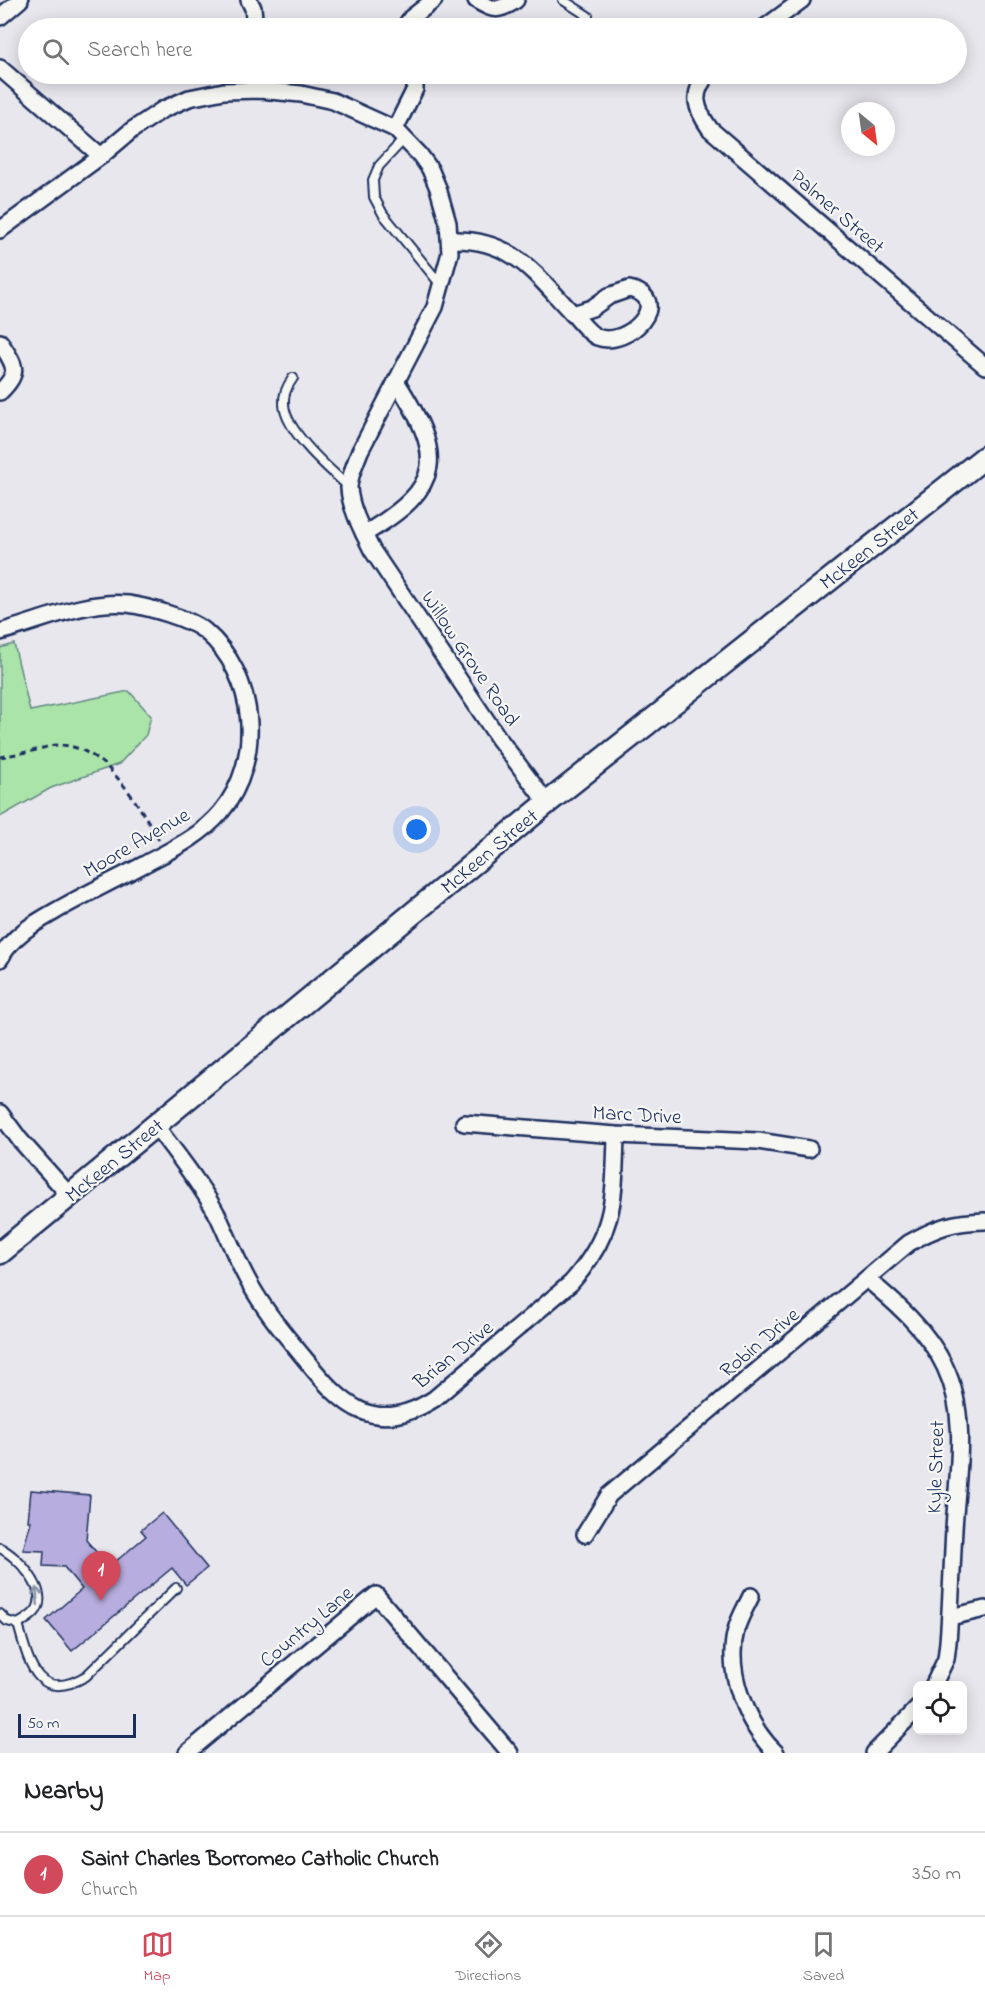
<!DOCTYPE html>
<style>
:root{--surface:#fff;--page:#f6f6f6;--text:#202124;--muted:#757577;--line:#e0e0e0;--accent:#d1495b}
body{margin:0;font-family:"Indie Flower",sans-serif;background:var(--page);color:var(--text)}
.controls{position:absolute;right:18px;bottom:18px;display:grid;overflow:hidden;border-radius:9px;box-shadow:0 3px 15px #0003}
.controls button{width:54px;height:54px;display:grid;place-items:center;padding:0;border:0;border-bottom:2px solid var(--line);background:var(--surface);color:var(--text);font:30px sans-serif}
.compass{position:absolute;left:841px;top:102px;width:54px;height:54px;border-radius:50%;background:var(--surface);box-shadow:0 3px 15px #0003;rotate:151deg}
.scale{position:absolute;left:18px;bottom:15px;width:118px;box-sizing:border-box;padding-left:6px;border:3px solid #1b2f5e;border-top:0;font-size:16px;line-height:21px;white-space:nowrap;color:#1b2f5e;-webkit-text-stroke:4px #f6f6f2;paint-order:stroke}
.you{position:absolute;left:417px;top:830px;width:21px;height:21px;margin:-15px;border:4px solid #fff;border-radius:50%;background:#1a73e8;box-shadow:0 0 0 9px #1a73e833}
.badge{display:grid;place-items:center;width:39px;height:39px;border-radius:50%;background:var(--accent);color:#fff;font-size:20px;font-weight:700}
.pin{position:absolute;translate:-50% -50px;filter:drop-shadow(0 2px 3px #0008)}
.pin::after{content:'';position:absolute;top:32px;width:21px;height:18px;background:inherit;clip-path:polygon(0 0,100% 0,50% 100%)}
.list{margin:0;padding:0;list-style:none}
h2{display:flex;justify-content:space-between;align-items:center;height:78px;margin:0;padding:0 24px;font-size:26px}
h2 small{font-size:20px;font-weight:400;color:var(--muted)}
.list li{display:grid;grid-template-columns:39px 1fr auto;gap:18px;align-items:center;box-sizing:border-box;height:84px;padding:0 24px;border-top:2px solid var(--line)}
.list b{display:block;font-size:22px;white-space:nowrap}
.list p{margin:0;font-size:20px;white-space:nowrap;color:var(--muted)}
.list em{font-size:20px;font-style:normal;color:var(--muted)}
.icon{flex:none;width:33px;height:33px;fill:none;stroke:currentColor;stroke-width:2;stroke-linecap:round;stroke-linejoin:round}
.map{position:relative;flex:none;width:985px;height:1753px;overflow:hidden}
.search{position:absolute;background:var(--surface);box-shadow:0 3px 15px #0003;left:18px;right:18px;top:18px;height:66px;display:flex;align-items:center;gap:15px;box-sizing:border-box;padding:0 21px;border-radius:33px;color:var(--muted);font-size:22px}
.sheet{height:162px;background:var(--surface)}
nav{display:flex;justify-content:space-around;align-items:center;box-sizing:border-box;height:84px;border-top:2px solid var(--line);background:var(--surface);font-size:16px;color:var(--muted)}
nav a{display:grid;justify-items:center;gap:3px}
nav .on{color:var(--accent)}
.map>svg:first-child{display:block}
.green{fill:#abe4a8;stroke:#638a83;stroke-width:1.5}
.building{fill:#b7adde;stroke:#1b2f5e;stroke-width:1.5}
.lines{fill:none;stroke-linecap:round;stroke-linejoin:round}
.lane-casing{stroke:#1b2f5e;stroke-width:12}
.street-casing{stroke:#1b2f5e;stroke-width:20}
.secondary-casing{stroke:#1b2f5e;stroke-width:26}
.path{stroke:#1b2f5e;stroke-width:3;stroke-dasharray:6 4.5;stroke-linecap:butt}
.lane{stroke:#f6f6f2;stroke-width:8}
.street{stroke:#f6f6f2;stroke-width:15}
.secondary{stroke:#f6f6f2;stroke-width:21}
.oneway{stroke:#8892a8}
.labels{text-anchor:middle;stroke-width:4.5;stroke-linejoin:round;paint-order:stroke}
.street-label{font-size:21px;fill:#1b2f5e;stroke:#f6f6f2}
</style>
<div class="map">
<svg width="985" height="1753" viewBox="0 0 985 1753">
<rect width="100%" height="100%" fill="#e9e7ee"/>
<filter id="ink" filterUnits="userSpaceOnUse"><feTurbulence type="fractalNoise" baseFrequency=".0167" numOctaves="2"/><feDisplacementMap in="SourceGraphic" scale="12" xChannelSelector="R" yChannelSelector="G"/><feConvolveMatrix kernelMatrix="1 2 1 2 8 2 1 2 1" color-interpolation-filters="sRGB"/></filter>
<g filter="url(#ink)">
<polygon class="green" points="14,644 30,711 129,691 151,716 146,735 119,764 51,788 0,817 0,648"/>
<polygon class="building" points="31,1490 90,1495 86,1540 109,1567 146,1536 141,1530 162,1513 207,1568 186,1585 172,1568 72,1651 46,1620 82,1589 64,1567 43,1566 44,1551 23,1550 31,1521 28,1521"/>
<g class="lines">
<g class="lane-casing">
<g id="lane">
<polyline points="563,0 588,16"/>
<polyline points="405,138 379,166 373,180 374,197 383,214 441,285"/>
<path d="M293 378C287 386 283 394 284 404 285 431 329 469 348 486"/>
<path d="M0 1548C17 1556 48 1589 37 1609 33 1616 25 1620 18 1624L7 1621 0 1614"/>
<path d="M18 1624C29 1663 37 1704 86 1676L176 1588"/>
</g>
</g>
<g class="street-casing">
<g id="street">
<polyline points="249,0 253,8 255,28"/>
<path d="M476 0C493 11 499 12 516 0"/>
<polyline points="0,17 20,0"/>
<polyline points="404,28 411,18 434,0"/>
<polyline points="764,28 802,0"/>
<polyline points="0,68 101,156"/>
<polyline points="258,74 260,90"/>
<path d="M708 74C690 94 696 109 710 129L985 366"/>
<polyline points="395,129 415,89 415,74"/>
<path d="M0 230 101 156 132 130 162 110 189 98 224 91 260 90 301 94 333 101 395 129 420 155 430 169 438 188 448 223 450 253 435 307 360 451C356 462 349 476 349 488 350 508 363 532 372 550L499 739 547 803"/>
<path d="M451 240C512 238 534 273 573 314"/>
<path d="M629 289C675 299 628 349 597 337 588 333 580 321 573 314L592 308 609 296Z"/>
<path d="M0 342C14 365 22 371 0 392"/>
<path d="M364 534C446 486 444 456 396 381"/>
<path d="M0 632C41 621 85 600 128 604 148 607 189 618 205 631 257 675 264 760 221 812 200 837 171 850 143 865 113 881 83 895 54 912 33 924 12 936 0 959"/>
<polyline points="0,1113 20,1140 70,1196"/>
<polyline points="464,1123 616,1135 758,1141 809,1149"/>
<path d="M156 1126C177 1155 201 1184 218 1216 229 1239 238 1264 251 1286 266 1312 285 1335 305 1359 342 1405 374 1437 434 1399L571 1283C616 1232 614 1199 616 1135"/>
<path d="M867 1279C897 1304 928 1331 945 1367 969 1417 957 1475 954 1529 952 1566 951 1604 948 1642L946 1659 933 1686"/>
<path d="M585 1534 609 1495 909 1243C937 1227 952 1222 985 1221"/>
<path d="M751 1596C746 1607 739 1618 736 1630 725 1672 746 1724 776 1753"/>
<polyline points="950,1617 985,1609"/>
<polyline points="187,1753 376,1595 510,1753"/>
<polyline points="874,1753 918,1708"/>
</g>
</g>
<g class="secondary-casing">
<polyline id="secondary" points="0,1253 547,803 985,457"/>
</g>
<path class="path" d="M0 757C11 755 22 753 32 751 41 749 50 745 59 745 106 746 138 804 159 840"/>
<use href="#lane" class="lane"/>
<use href="#street" class="street"/>
<use href="#secondary" class="secondary"/>
</g>
<defs><path id="oneway-shaft" d="M-6 0H5M1.5-3L5.5 0L1.5 3" fill="none" stroke-width="1.6" stroke-linecap="round" stroke-linejoin="round" transform="scale(1.5)"/></defs>
<use class="oneway" href="#oneway-shaft" transform="translate(37 1596) rotate(-95)"/>
</g>
<g class="labels">
<g class="street-label">
<text transform="translate(838 211) rotate(41)" y="7">Palmer Street</text>
<text transform="translate(869 548) rotate(-38)" y="7">McKeen Street</text>
<text transform="translate(471 658) rotate(56)" y="7">Willow Grove Road</text>
<text transform="translate(136 842) rotate(-30)" y="7">Moore Avenue</text>
<text transform="translate(489 851) rotate(-40)" y="7">McKeen Street</text>
<text transform="translate(637 1114) rotate(3)" y="7">Marc Drive</text>
<text transform="translate(114 1160) rotate(-39)" y="7">McKeen Street</text>
<text transform="translate(759 1342) rotate(-40)" y="7">Robin Drive</text>
<text transform="translate(453 1354) rotate(-39)" y="7">Brian Drive</text>
<text transform="translate(935 1467) rotate(-88)" y="7">Kyle Street</text>
<text transform="translate(306 1626) rotate(-40)" y="7">Country Lane</text>
</g>
</g>
</svg>
<div class="controls">
<button><svg class="icon" aria-label="locate" viewBox="0 0 24 24"><circle cx="12" cy="12" r="6"/><path d="M12 2v4M12 18v4M2 12h4M18 12h4"/></svg></button>
</div>
<svg class="compass" viewBox="-18 -18 36 36"><path d="M0-13l5 13h-10z" fill="#e53935"/><path d="M0 13l5-13h-10z" fill="#757577"/></svg>
<div class="scale">50 m</div>
<div class="you"></div>
<div class="pin badge" style="left:101px;top:1601px">1</div>
<div class="search"><svg class="icon" aria-label="search" viewBox="0 0 24 24"><circle cx="10" cy="10" r="6"/><path d="M15 15l6 6"/></svg>Search here</div>
</div>
<section class="sheet">
<h2>Nearby<small></small></h2>
<ul class="list">
<li><span class="badge">1</span><div><b>Saint Charles Borromeo Catholic Church</b><p>Church</p></div><em>350 m</em></li>
</ul>
</section>
<nav>
<a class="on"><svg class="icon" aria-label="map" viewBox="0 0 24 24"><path d="M3 6l6-2 6 2 6-2v14l-6 2-6-2-6 2zM9 4v14M15 6v14"/></svg>Map</a>
<a><svg class="icon" aria-label="directions" viewBox="0 0 24 24"><path d="M12 3l9 9-9 9-9-9zM9 14v-3h6M13 9l2 2-2 2"/></svg>Directions</a>
<a><svg class="icon" aria-label="saved" viewBox="0 0 24 24"><path d="M7 4h10v16l-5-4-5 4z"/></svg>Saved</a>
</nav>
